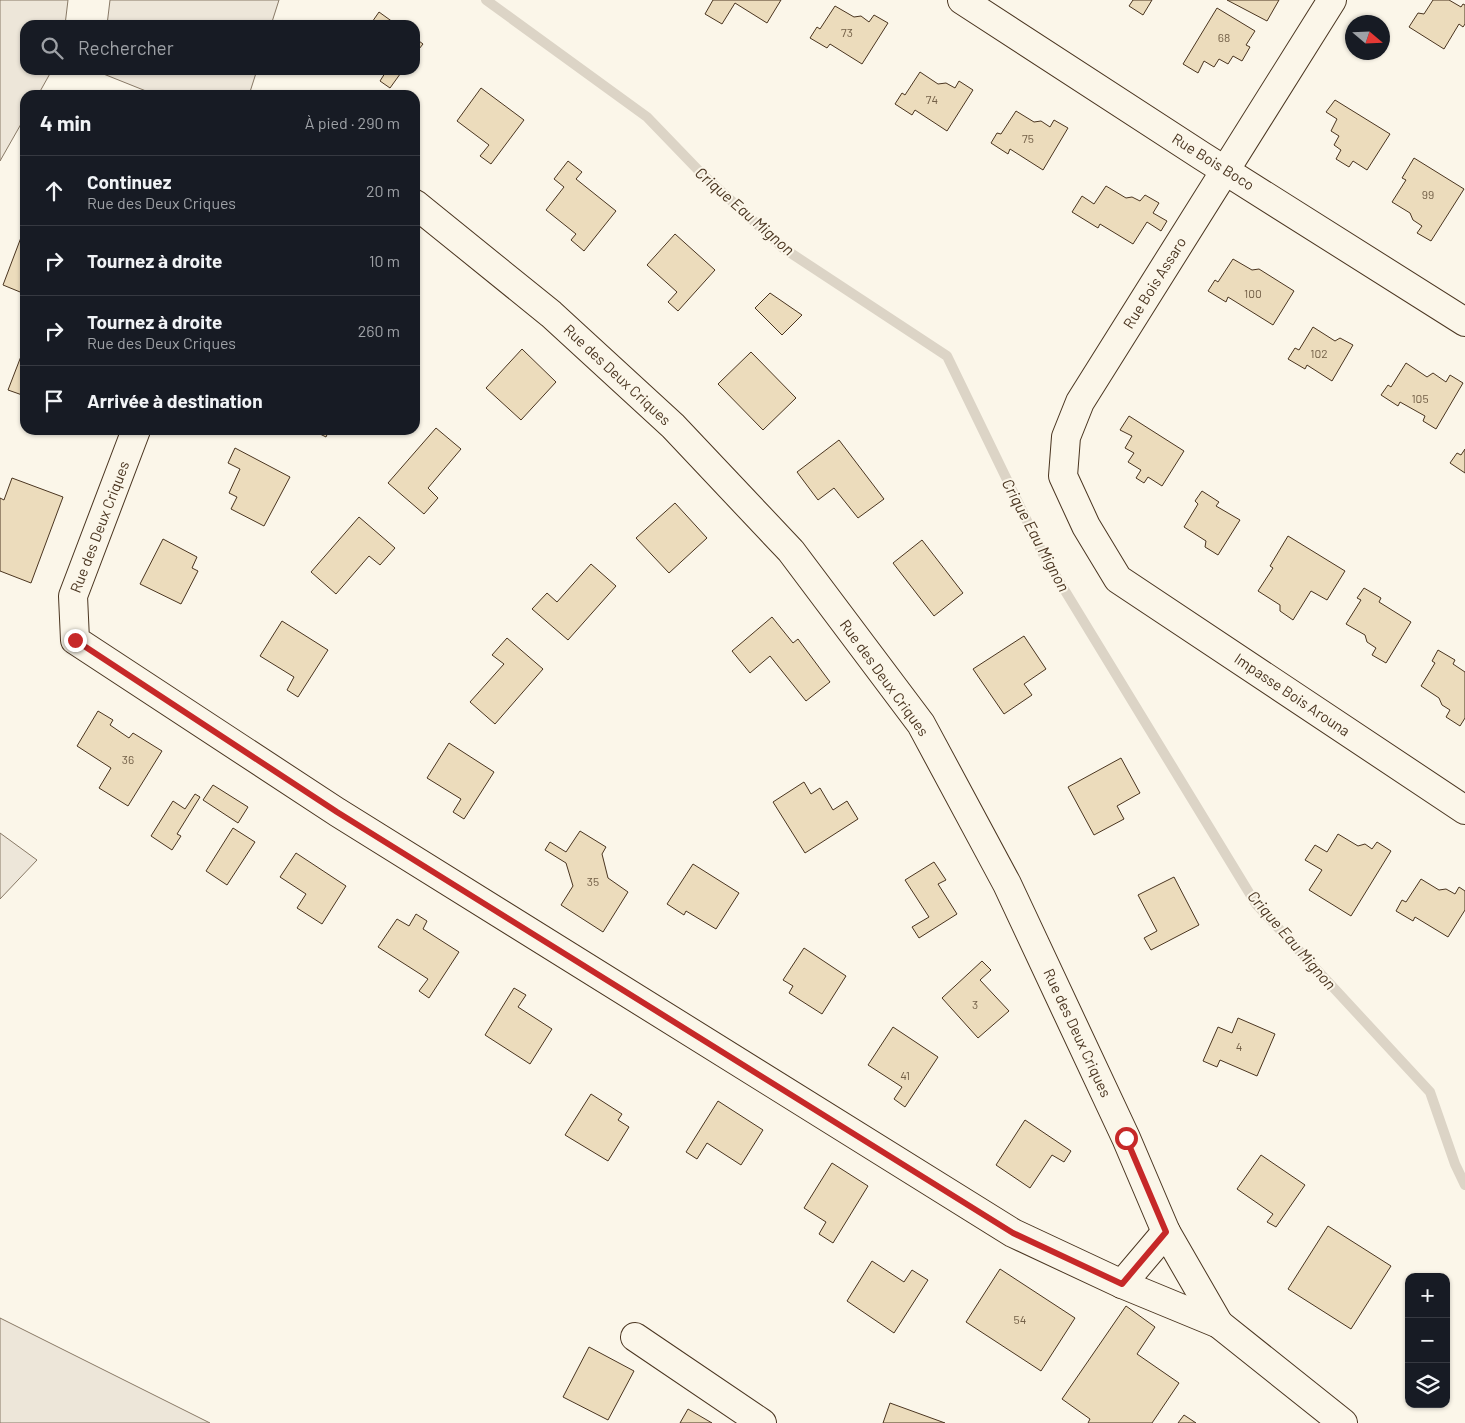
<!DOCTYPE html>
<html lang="fr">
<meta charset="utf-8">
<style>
:root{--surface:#171b24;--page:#20242c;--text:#f1f3f6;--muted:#9ea1a6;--line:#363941}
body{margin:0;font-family:Barlow,sans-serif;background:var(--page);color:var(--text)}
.controls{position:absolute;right:15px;bottom:15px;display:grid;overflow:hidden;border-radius:10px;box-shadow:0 1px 4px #0004}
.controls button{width:45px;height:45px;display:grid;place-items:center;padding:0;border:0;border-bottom:1px solid var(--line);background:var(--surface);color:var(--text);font:25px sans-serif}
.compass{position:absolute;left:1345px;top:15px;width:45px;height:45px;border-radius:50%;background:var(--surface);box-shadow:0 1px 4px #0004;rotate:109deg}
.stop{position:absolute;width:15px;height:15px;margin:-11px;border:4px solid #c62828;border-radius:50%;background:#fff}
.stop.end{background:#c62828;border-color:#fff;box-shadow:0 1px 5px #0008}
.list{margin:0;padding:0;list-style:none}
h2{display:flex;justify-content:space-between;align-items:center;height:65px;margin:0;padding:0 20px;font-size:21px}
h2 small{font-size:16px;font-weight:400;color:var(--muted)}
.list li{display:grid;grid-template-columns:32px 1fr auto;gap:15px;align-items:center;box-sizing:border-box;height:70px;padding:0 20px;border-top:1px solid var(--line)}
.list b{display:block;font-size:19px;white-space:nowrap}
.list p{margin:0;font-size:16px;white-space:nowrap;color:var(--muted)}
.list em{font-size:16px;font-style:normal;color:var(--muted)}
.icon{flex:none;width:28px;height:28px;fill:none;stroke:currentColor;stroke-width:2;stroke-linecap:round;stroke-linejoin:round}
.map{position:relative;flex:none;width:1465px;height:1423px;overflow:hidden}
.search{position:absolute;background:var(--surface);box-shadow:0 1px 4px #0004;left:20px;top:20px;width:400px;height:55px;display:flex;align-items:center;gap:12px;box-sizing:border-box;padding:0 18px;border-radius:15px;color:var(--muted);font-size:19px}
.panel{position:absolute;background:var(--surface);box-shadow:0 1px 4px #0004;left:20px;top:90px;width:400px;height:345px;border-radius:15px}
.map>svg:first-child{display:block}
.green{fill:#ede6d9;stroke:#887966}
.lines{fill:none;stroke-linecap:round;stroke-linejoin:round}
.stream{stroke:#dcd4c6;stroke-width:10}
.building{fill:#ecdcbc;stroke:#4a3520}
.minor-casing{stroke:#4a3520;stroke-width:30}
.minor{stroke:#fbf6e9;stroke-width:28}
.route{stroke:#c62828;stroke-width:6}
.labels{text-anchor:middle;stroke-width:4;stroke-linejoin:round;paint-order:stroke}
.number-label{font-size:12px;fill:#725f47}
.street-label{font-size:15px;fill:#4a3520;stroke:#fbf6e9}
.water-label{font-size:16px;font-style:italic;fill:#4a3520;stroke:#fbf6e9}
</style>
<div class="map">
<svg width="1465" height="1423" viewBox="0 0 1465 1423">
<rect width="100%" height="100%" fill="#fbf6e9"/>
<g class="green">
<polygon points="0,0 68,0 65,25 25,25 25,70 52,70 38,95 25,95 25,117 0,161"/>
<polygon points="110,0 279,0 271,25 107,25"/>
<polygon points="102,70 257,70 249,95 156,95 101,73"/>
<polygon points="0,833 37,860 0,899"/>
<polygon points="0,1318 210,1423 0,1423"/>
</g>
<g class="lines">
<polyline class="stream" points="486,0 647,117 701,173 783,248 947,356 1045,558 1256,904 1430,1092 1455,1164 1465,1185"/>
</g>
<g class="building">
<polygon points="713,0 781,0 767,23 735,3 722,24 705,14"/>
<polygon points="1133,0 1152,0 1143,15 1129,6"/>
<polygon points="1227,0 1279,0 1267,21"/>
<polygon points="1433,0 1449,0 1461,7 1463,4 1465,5 1465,24 1463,27 1459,24 1444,49 1409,27 1418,13 1424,14"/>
<polygon points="835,6 854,17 861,16 869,22 874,15 888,23 862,64 830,44 827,48 810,38 817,27 820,29"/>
<polygon points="1217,8 1255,31 1246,45 1250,47 1242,61 1233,56 1228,64 1219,59 1214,67 1204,61 1198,73 1183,64"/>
<polygon points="379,12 397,25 370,25"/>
<polygon points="415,38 423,44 415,54"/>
<polygon points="387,70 403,70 390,88 380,81"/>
<polygon points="920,72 938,84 946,83 955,88 959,81 973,90 947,131 915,110 912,115 895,104 902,93 905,95"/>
<polygon points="481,88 524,120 491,164 480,156 489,145 457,121"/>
<polygon points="1335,100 1390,134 1367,170 1353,161 1349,167 1336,159 1341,150 1334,145 1339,136 1331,131 1337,119 1326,112"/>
<polygon points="1016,111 1034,122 1041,121 1050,127 1054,120 1068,128 1043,170 1010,149 1008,154 991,143 997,133 1001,134"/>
<polygon points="1414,158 1464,189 1431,241 1417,233 1422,226 1413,220 1410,213 1392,202 1406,180 1402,178"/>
<polygon points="568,161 582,172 576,179 616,211 584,251 571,240 576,234 546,210 564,187 554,179"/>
<polygon points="1106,186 1126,198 1132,197 1140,201 1145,195 1159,203 1153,213 1167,221 1161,231 1147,222 1133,244 1100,224 1098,228 1072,212 1082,196 1094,204"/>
<polygon points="25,227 25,294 3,285"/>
<polygon points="675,234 715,270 678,311 668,302 677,292 647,265"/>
<polygon points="1233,259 1252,270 1259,269 1294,291 1273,325 1228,297 1226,302 1208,291 1215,280 1218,282"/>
<polygon points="770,293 802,315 782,335 755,308"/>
<polygon points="1313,327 1335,341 1340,338 1353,345 1332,381 1307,365 1305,369 1288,359 1295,348 1299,350"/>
<polygon points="25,346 25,396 8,390"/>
<polygon points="522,349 556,382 521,420 486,388"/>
<polygon points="751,352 796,398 763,430 718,384"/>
<polygon points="1406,363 1427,377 1433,373 1446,382 1450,375 1463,383 1436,429 1423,421 1425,416 1400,402 1398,406 1381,395 1388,385 1391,387"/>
<polygon points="1129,416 1184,451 1162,486 1148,477 1144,483 1136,478 1141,470 1128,462 1134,453 1125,448 1132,436 1120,430"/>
<polygon points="436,428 461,449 428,488 438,498 424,514 388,483"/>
<polygon points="312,430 329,430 326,437"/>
<polygon points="839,440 884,499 858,518 834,488 818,500 797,472"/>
<polygon points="235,448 290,477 264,526 231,509 237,497 229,493 240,469 228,463"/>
<polygon points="1465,449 1465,473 1450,463 1457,453 1461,455"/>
<polygon points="12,478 63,497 31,583 0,571 0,498 4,500"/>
<polygon points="1202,491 1219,502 1216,506 1240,520 1218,555 1205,547 1206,541 1184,527 1198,504 1195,501"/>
<polygon points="675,503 707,538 669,573 636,538"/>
<polygon points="359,517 395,548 380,565 369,556 336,594 311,572"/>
<polygon points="1288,536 1345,571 1327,600 1311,591 1293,620 1280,611 1280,605 1258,591 1273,568 1270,566"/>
<polygon points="163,539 197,557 192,568 198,571 181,604 140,584"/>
<polygon points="922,540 963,593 934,616 893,563"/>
<polygon points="591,564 616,586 568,640 532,609 547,593 557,602"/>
<polygon points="1364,588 1381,598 1379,602 1411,622 1386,663 1372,655 1376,648 1367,642 1365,635 1346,624 1361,600 1357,598"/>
<polygon points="772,617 793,643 798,639 830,682 806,701 770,656 750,673 732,651"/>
<polygon points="282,621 328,650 298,697 287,690 294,677 260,656"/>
<polygon points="1024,636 1046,669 1024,684 1032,695 1004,714 973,669"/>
<polygon points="507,638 543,669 495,724 470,702 504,664 492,655"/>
<polygon points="1438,650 1455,660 1453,664 1465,672 1465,718 1460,726 1446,717 1450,710 1442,705 1439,698 1421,686 1435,663 1432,661"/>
<polygon points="98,711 113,720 110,725 129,738 133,733 162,751 128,806 99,788 111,768 77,746"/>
<polygon points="449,743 494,772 464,819 453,812 461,799 427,778"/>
<polygon points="1121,758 1140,793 1117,806 1124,819 1094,835 1068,787"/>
<polygon points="804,782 811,794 820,788 833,810 847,801 858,819 805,853 773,802"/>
<polygon points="213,785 248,807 238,823 203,800"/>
<polygon points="195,794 200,797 177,834 181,836 172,850 151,836 173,801 185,809"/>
<polygon points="233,828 255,842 227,885 206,871"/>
<polygon points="580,831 606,847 602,854 608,878 628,892 603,932 561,905 573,886 566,863 545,850 550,842 566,852"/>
<polygon points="1338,834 1358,846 1365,844 1372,849 1377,842 1391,851 1351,916 1309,890 1322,870 1305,860 1315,845 1327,852"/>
<polygon points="296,853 346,886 322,924 297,908 306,894 280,877"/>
<polygon points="934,862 946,880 938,884 957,914 919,938 912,927 929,917 905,880"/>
<polygon points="693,864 739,893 716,929 686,911 684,915 667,904"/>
<polygon points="1174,877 1199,925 1151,950 1144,938 1157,931 1138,895"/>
<polygon points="1421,879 1439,890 1446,889 1455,894 1459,887 1465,891 1465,910 1448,937 1415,917 1413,921 1396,911 1402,900 1406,902"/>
<polygon points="416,914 427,921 423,929 459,952 429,998 419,991 428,979 378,947 397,919 409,926"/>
<polygon points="804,948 846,976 822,1014 789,993 793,986 783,980"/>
<polygon points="982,961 991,970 980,980 1009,1011 978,1038 942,998"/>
<polygon points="514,988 526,995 518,1007 552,1029 530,1064 485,1035"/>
<polygon points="1238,1018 1275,1034 1257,1076 1220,1060 1217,1067 1203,1061 1218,1027 1232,1033"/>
<polygon points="893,1027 938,1057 905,1107 894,1099 902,1087 868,1065"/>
<polygon points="591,1094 622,1114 618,1120 629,1127 608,1161 565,1135"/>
<polygon points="718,1101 763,1130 741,1165 707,1143 697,1159 686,1152"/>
<polygon points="1025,1120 1071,1151 1064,1162 1052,1155 1030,1188 996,1165"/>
<polygon points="1261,1155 1305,1185 1276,1227 1267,1222 1273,1214 1237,1189"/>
<polygon points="832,1163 868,1186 833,1243 819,1234 826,1222 804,1208"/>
<polygon points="1328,1226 1391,1266 1351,1329 1288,1289"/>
<polygon points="872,1261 904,1282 912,1270 928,1280 894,1333 847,1301"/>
<polygon points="1000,1269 1075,1318 1041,1371 966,1322"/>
<polygon points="1126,1306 1155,1327 1137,1354 1179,1383 1152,1423 1088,1423 1090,1419 1062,1399"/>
<polygon points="589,1347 634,1371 608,1420 563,1397"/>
<polygon points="890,1403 945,1423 883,1423"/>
<polygon points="688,1409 712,1423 680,1423"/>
<polygon points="1184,1415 1196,1423 1178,1423"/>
</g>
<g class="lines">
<g class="minor-casing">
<g id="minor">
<polyline points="962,0 1202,156 1465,322"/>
<polyline points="1332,0 1080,402 1066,437 1063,476 1086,526 1118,579 1465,810"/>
<polyline points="415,204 551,314 673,426 791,551 921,724 1007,884 1126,1138 1166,1232 1219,1324"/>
<polyline points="136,430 73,596 75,640 337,812 1013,1233 1122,1284 1219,1324 1343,1423"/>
<polyline points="1122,1284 1166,1232"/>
<polyline points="635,1337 762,1423"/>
</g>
</g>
<use href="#minor" class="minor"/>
</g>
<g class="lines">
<polyline class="route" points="75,640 337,812 1013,1233 1122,1284 1166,1232 1126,1138"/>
</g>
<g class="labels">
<g class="number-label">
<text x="847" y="37">73</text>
<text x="1224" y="42">68</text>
<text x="932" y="104">74</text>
<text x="1028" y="143">75</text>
<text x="1428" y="199">99</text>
<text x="1253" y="298">100</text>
<text x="1319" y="358">102</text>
<text x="1420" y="403">105</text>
<text x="128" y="764">36</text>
<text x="593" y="886">35</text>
<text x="975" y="1009">3</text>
<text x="1239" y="1051">4</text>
<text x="905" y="1080">41</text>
<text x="1020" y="1324">54</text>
</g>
<g class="street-label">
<text transform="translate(1213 162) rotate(32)" y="5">Rue Bois Boco</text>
<text transform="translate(1155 283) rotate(-58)" y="5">Rue Bois Assaro</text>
<text transform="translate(617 375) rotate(43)" y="5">Rue des Deux Criques</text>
<text transform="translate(100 527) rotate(-69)" y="5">Rue des Deux Criques</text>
<text transform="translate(884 678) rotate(54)" y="5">Rue des Deux Criques</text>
<text transform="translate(1292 695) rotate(34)" y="5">Impasse Bois Arouna</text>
<text transform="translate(1077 1033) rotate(65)" y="5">Rue des Deux Criques</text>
</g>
<g class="water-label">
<text transform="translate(745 211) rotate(41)" y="6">Crique Eau Mignon</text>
<text transform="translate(1036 535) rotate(62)" y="6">Crique Eau Mignon</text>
<text transform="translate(1292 940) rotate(49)" y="6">Crique Eau Mignon</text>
</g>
</g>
</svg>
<div class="controls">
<button>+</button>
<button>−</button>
<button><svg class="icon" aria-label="layers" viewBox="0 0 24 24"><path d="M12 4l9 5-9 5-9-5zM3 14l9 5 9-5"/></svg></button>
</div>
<svg class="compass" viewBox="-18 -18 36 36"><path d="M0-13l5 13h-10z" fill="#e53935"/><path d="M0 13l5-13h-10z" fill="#9ea1a6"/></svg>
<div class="stop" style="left:1126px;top:1138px"></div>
<div class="stop end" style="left:75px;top:640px"></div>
<div class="search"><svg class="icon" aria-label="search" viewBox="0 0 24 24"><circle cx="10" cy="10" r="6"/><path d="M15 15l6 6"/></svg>Rechercher</div>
<section class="panel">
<h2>4 min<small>À pied · 290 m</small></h2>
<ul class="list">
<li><svg class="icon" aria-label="ahead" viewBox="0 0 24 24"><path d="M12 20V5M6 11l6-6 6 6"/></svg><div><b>Continuez</b><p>Rue des Deux Criques</p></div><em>20 m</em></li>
<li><svg class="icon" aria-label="right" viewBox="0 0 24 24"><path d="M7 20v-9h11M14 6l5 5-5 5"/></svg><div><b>Tournez à droite</b></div><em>10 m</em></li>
<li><svg class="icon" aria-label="right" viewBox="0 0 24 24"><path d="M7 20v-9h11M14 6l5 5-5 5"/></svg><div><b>Tournez à droite</b><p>Rue des Deux Criques</p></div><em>260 m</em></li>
<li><svg class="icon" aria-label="arrive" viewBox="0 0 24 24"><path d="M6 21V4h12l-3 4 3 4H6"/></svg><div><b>Arrivée à destination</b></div></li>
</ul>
</section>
</div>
